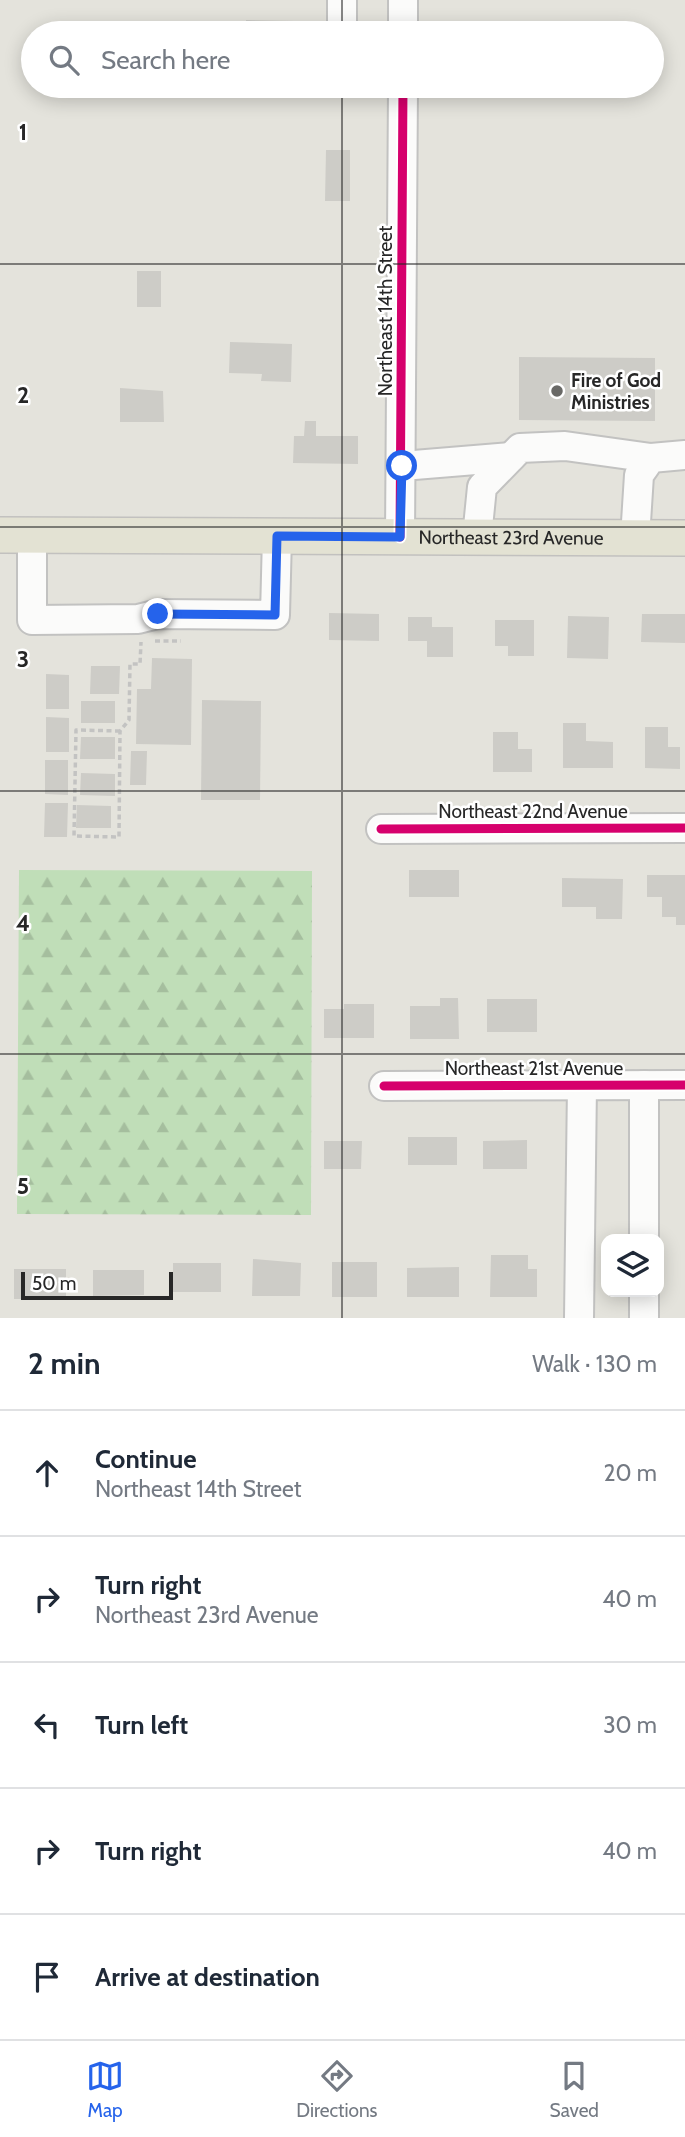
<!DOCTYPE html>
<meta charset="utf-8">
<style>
:root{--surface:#fff;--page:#f6f6f7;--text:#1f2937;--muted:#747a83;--line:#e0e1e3;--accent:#2563eb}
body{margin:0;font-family:Cabin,sans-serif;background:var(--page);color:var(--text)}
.controls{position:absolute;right:21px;bottom:21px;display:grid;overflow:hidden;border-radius:14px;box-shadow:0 4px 18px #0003}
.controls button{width:63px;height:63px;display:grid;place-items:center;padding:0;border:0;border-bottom:2px solid var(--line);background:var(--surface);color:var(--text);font:35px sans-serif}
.scale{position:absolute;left:21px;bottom:18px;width:152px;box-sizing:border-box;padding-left:7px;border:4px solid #272727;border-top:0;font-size:19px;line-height:24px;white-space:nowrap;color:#272727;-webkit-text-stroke:5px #fff;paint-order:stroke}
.stop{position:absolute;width:21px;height:21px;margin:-16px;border:5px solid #2563eb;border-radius:50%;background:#fff}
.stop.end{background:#2563eb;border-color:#fff;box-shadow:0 2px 7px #0008}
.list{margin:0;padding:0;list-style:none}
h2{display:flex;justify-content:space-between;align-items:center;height:91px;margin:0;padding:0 28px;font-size:30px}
h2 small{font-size:23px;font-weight:400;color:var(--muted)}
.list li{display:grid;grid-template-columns:46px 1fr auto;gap:21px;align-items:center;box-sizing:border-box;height:126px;padding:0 28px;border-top:2px solid var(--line)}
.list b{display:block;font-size:26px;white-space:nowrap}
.list p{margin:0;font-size:23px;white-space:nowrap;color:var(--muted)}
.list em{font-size:23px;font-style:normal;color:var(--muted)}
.icon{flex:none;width:38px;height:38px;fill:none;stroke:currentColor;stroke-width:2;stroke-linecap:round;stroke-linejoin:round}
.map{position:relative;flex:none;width:685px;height:1318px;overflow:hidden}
.search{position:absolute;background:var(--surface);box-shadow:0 4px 18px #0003;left:21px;right:21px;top:21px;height:77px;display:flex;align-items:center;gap:18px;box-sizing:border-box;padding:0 24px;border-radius:38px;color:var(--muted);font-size:26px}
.sheet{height:721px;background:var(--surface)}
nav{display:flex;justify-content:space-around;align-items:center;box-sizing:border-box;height:98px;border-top:2px solid var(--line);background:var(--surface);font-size:19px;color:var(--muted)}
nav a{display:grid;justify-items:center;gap:4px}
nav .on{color:var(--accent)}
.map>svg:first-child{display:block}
.forest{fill:url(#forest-firs)}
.building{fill:#cdccc7}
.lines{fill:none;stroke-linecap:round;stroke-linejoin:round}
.minor-casing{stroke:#c2c2c1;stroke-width:32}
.major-casing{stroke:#c2c1bf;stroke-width:38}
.path{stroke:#c3c3c2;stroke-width:3.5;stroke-dasharray:5 3.5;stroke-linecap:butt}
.minor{stroke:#fbfbfa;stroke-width:28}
.major{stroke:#e3e2d3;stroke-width:35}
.cycleway-casing{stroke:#fff;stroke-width:13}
.cycleway{stroke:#d6006c;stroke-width:9}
.route{stroke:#2563eb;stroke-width:9}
.grid{fill:none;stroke:#272727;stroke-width:2;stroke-opacity:0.55}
.poi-dot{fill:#696966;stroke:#fff;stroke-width:2.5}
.labels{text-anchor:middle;stroke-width:5;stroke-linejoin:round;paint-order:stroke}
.street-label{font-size:19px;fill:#272727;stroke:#fff}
.poi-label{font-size:19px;font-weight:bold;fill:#272727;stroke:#fff;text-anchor:start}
.grid-label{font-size:23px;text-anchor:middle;font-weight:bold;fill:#272727;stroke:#fff;stroke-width:5;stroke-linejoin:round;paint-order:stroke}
</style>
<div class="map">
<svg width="685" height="1318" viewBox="0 0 685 1318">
<defs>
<pattern id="forest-firs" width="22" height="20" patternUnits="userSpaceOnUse" patternTransform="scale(1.75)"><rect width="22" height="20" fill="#c0deb8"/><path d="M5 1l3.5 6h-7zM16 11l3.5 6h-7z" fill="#a5be9e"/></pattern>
</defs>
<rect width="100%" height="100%" fill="#e4e3dc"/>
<polygon class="forest" points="19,870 312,871 311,1215 17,1214"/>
<g class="building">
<polygon points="246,20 295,21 295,33 246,33"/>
<polygon points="326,150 350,150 350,201 325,201"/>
<rect x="137" y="271" width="24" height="36"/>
<polygon points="230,342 292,344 291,382 261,381 262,374 229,373"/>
<polygon points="519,357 655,358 655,421 519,420"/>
<polygon points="120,388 163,391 164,422 120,422"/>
<polygon points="305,421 316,421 316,436 358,436 358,464 293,463 294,436 304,436"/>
<polygon points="329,613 379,614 379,641 329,640"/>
<polygon points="642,614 685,614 685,643 641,642"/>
<polygon points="568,616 609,617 608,659 567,658"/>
<polygon points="408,617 432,617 432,627 453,627 453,657 427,657 427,641 408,641"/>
<polygon points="495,620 534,620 534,656 508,656 508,646 495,646"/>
<polygon points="152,658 192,659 191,745 136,744 137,689 151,689"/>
<polygon points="91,666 120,666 119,694 90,694"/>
<polygon points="46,674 69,675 69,709 46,709"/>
<polygon points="202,700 261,701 260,800 201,800"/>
<rect x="81" y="701" width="34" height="22"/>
<polygon points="46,717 69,718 69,752 46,752"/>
<polygon points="563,723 586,723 586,741 613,742 613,768 563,768"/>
<polygon points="645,727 668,727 668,747 680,747 680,769 645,768"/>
<polygon points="493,732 518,732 518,749 532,749 532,772 493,772"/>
<polygon points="81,737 115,737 115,759 80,759"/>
<polygon points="131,751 147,751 146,785 130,785"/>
<polygon points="45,760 68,760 68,795 45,794"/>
<polygon points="81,773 115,774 115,796 80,795"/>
<polygon points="45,803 68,803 67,837 44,837"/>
<polygon points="77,805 111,806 111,828 76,828"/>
<rect x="409" y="870" width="50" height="27"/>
<polygon points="647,875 685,875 685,925 676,925 676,917 662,917 662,897 647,897"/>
<polygon points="562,878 623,879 622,919 596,919 596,907 562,907"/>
<polygon points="440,998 458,998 459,1039 410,1039 410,1006 440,1006"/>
<rect x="487" y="999" width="50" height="33"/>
<polygon points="344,1004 374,1004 374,1038 324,1038 324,1009 344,1009"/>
<rect x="408" y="1137" width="49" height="28"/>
<polygon points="527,1140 527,1169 483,1169 483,1141"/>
<polygon points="324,1141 362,1141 361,1169 324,1169"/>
<polygon points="491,1255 528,1255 528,1269 537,1269 537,1297 490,1297"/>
<polygon points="253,1259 301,1263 300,1296 252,1296"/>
<rect x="332" y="1262" width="45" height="35"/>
<rect x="173" y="1263" width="48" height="29"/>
<polygon points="459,1267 459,1297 407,1297 407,1268"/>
<rect x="14" y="1269" width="52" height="30"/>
<polygon points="93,1270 144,1270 144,1295 93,1296"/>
</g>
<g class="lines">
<g class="minor-casing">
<g id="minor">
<polyline points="403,0 403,33"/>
<polyline points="342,33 342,0"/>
<polyline points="402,466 511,457"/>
<polyline points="32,535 32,620 138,619 158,614 275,615 277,536"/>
<polyline points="400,537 403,86"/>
<polyline points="477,537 482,487 520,448 565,446 651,458"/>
<polyline points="635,538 639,475 651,458 685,455"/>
<polyline points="381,829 685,828"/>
<polyline points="644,1085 644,1239"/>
<polyline points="384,1086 685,1085"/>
<polyline points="644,1292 644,1318"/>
<polyline points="579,1318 582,1085"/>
</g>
</g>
<g class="major-casing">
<g id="major">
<path id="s1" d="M0 535 685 538"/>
</g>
</g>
<g class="path">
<polyline points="155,641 181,641"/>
<polyline points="120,731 76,730 74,836 119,837 120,731 129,720 130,664 140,664 141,642"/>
</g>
<use href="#minor" class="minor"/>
<use href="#major" class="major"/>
<g class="cycleway-casing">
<g id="cycleway">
<polyline points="400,537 403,86"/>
<polyline points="381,829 685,828"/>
<polyline points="384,1086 685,1085"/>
</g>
</g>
<use href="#cycleway" class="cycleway"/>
</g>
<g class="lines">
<polyline class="route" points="158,614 275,615 277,536 400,537 402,466"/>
</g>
<path class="grid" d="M342 0V33M342 86V1318M0 264H685M0 527H685M0 791H685M0 1054H685"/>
<circle class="poi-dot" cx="557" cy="391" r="7"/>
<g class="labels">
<g class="street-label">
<text transform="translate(385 311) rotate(-90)" y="7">Northeast 14th Street</text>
<text dy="7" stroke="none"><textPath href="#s1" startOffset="511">Northeast 23rd Avenue</textPath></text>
<text x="533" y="818">Northeast 22nd Avenue</text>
<text x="534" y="1075">Northeast 21st Avenue</text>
</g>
<g class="poi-label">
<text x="571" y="387">Fire of God<tspan x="571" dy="22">Ministries</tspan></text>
</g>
</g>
<g class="grid-label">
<text x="23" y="140">1</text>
<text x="23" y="403">2</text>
<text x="23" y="667">3</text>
<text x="23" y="931">4</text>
<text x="23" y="1194">5</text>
</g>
</svg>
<div class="controls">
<button><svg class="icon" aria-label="layers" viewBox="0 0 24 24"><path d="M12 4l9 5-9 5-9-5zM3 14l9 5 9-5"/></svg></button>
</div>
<div class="scale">50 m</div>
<div class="stop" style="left:402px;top:466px"></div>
<div class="stop end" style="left:158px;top:614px"></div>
<div class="search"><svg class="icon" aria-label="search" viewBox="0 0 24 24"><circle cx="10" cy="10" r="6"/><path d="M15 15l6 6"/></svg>Search here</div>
</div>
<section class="sheet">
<h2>2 min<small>Walk · 130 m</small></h2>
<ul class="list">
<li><svg class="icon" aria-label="ahead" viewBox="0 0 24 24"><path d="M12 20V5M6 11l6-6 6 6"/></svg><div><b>Continue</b><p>Northeast 14th Street</p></div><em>20 m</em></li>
<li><svg class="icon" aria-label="right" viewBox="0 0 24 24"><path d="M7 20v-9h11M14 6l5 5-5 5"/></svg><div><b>Turn right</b><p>Northeast 23rd Avenue</p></div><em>40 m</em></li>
<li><svg class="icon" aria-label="left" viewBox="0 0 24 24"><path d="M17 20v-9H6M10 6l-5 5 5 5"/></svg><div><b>Turn left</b></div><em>30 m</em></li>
<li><svg class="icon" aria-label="right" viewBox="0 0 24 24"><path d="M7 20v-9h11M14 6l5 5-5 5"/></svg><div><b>Turn right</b></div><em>40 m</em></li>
<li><svg class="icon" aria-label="arrive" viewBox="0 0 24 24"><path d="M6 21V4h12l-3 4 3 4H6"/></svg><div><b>Arrive at destination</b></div></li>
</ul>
</section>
<nav>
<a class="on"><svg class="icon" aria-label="map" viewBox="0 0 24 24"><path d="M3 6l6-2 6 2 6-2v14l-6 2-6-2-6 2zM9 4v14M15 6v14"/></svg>Map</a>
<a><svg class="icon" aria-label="directions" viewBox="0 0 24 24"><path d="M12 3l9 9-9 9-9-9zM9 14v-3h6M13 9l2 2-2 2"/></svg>Directions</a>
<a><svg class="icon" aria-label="saved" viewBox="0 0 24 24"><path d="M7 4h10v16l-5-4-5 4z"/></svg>Saved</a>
</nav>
